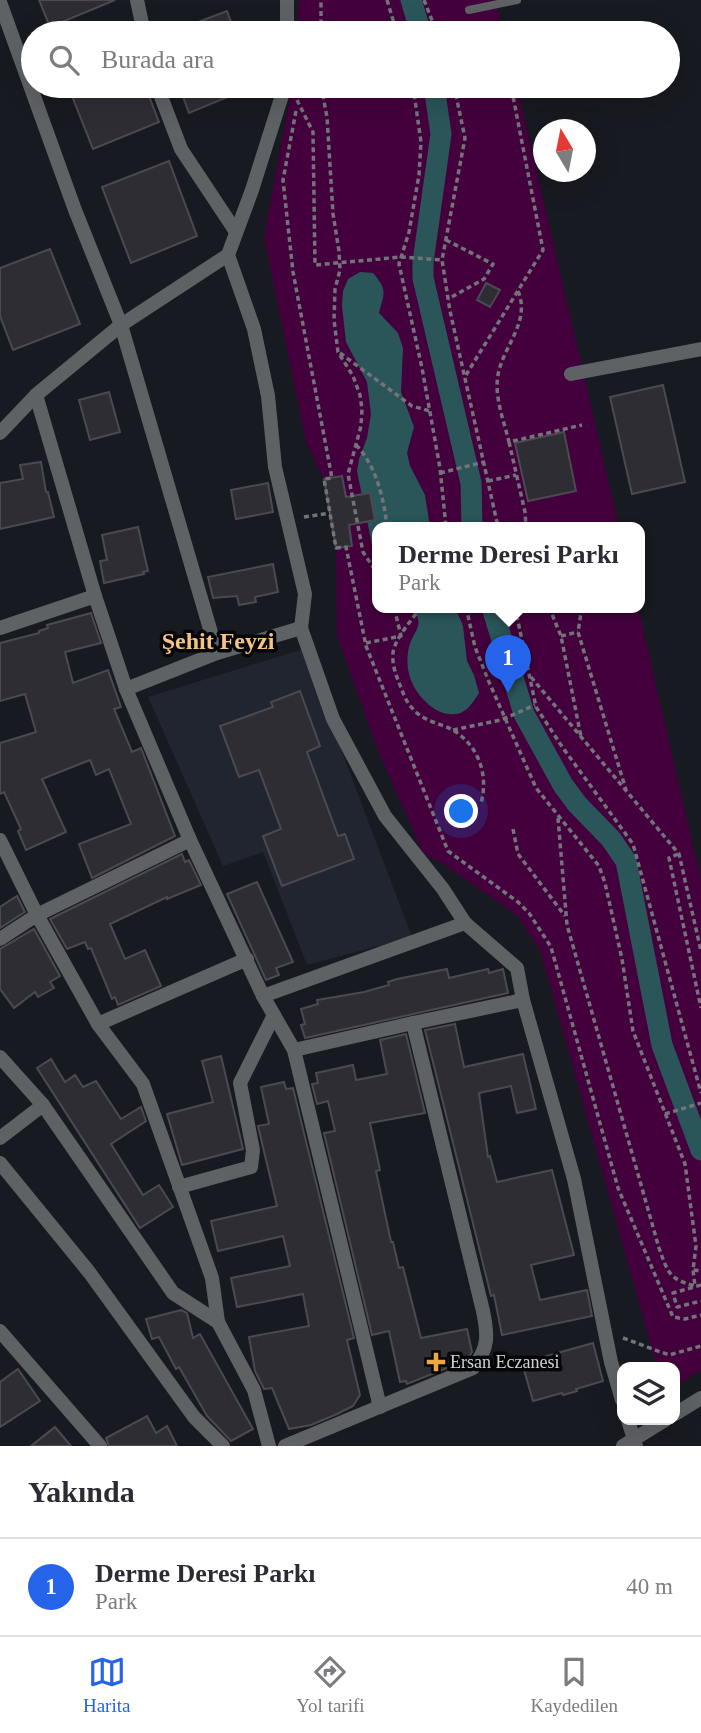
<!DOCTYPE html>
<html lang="tr">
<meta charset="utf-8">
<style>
:root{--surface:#fff;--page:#f2f2f3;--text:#2b2b33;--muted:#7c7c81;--line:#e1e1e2;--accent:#2563eb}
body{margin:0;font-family:Georgia,serif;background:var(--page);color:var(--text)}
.controls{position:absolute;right:21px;bottom:21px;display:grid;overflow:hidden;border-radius:14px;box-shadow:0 7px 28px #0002}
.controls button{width:63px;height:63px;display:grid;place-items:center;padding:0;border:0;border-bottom:2px solid var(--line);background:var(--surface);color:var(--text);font:35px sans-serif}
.compass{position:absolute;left:533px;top:119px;width:63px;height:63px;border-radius:50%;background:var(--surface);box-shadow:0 7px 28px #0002;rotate:350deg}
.you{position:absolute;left:462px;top:812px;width:24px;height:24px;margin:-18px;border:5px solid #fff;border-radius:50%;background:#1a73e8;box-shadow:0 0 0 10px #1a73e833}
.badge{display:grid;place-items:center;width:46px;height:46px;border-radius:50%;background:var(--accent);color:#fff;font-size:23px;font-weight:700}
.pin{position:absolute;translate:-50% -58px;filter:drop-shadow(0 2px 4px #0008)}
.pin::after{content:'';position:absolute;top:37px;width:24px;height:21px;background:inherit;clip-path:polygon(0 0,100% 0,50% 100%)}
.popup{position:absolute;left:372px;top:522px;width:273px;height:91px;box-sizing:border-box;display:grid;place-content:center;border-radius:14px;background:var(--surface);filter:drop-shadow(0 2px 5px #0005);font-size:23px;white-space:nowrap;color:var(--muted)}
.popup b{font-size:26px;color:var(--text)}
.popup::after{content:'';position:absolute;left:50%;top:100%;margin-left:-14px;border:14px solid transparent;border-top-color:var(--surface)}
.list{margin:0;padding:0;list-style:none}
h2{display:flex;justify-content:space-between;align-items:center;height:91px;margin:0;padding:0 28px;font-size:30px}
h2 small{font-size:23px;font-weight:400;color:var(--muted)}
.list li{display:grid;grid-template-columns:46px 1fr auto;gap:21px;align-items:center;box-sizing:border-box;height:98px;padding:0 28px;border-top:2px solid var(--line)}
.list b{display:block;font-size:26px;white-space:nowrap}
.list p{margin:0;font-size:23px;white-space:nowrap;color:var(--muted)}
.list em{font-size:23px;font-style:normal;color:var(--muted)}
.icon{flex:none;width:38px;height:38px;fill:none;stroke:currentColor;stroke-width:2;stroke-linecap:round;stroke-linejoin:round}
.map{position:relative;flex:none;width:701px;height:1446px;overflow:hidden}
.search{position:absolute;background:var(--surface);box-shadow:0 7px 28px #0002;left:21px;right:21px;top:21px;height:77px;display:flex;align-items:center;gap:18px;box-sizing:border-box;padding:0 24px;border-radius:38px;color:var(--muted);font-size:26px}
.sheet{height:189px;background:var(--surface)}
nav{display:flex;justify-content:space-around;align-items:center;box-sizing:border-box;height:98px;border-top:2px solid var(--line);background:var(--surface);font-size:19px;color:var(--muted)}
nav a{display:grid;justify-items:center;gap:4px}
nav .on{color:var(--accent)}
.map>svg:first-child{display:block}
.built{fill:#20252f}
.green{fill:#44003d}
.water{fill:#2a565a}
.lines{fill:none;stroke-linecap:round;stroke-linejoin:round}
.canal{stroke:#2a565a;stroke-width:21}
.building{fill:#2f2d34;stroke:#4b4951;stroke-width:2}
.path{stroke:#72747a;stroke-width:3.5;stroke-dasharray:5 3.5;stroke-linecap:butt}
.service{stroke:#5f6265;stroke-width:8}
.minor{stroke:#5f6265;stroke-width:14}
.tertiary{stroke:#5f6265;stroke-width:14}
.poi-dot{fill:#f0a63f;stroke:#050608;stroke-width:2.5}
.labels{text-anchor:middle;stroke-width:7;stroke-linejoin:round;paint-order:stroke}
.poi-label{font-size:18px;fill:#d0d2d6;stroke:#050608;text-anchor:start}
.district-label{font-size:24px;font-weight:bold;fill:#f7c384;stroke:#050608}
</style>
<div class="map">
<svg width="701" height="1446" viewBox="0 0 701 1446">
<rect width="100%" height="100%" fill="#181a21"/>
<polygon class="built" points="303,649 412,937 307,965 263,852 223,866 148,697"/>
<g class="green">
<polygon points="299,0 495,0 504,33 297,33"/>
<polygon points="292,86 517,86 619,527 377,527 377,607 638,607 701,880 701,1370 677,1385 675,1385 675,1367 657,1367 540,950 518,916 440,862 423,853 378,751 337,635 336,548 324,479 306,442 264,237"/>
</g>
<g class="water">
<path d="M360 272 373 273C388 291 384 292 379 313L398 333 403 348 401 392 414 427 407 453 410 466 425 495 430 527H377V555L372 545 357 471 359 459 367 438 371 414 367 382 346 342 342 306 343 291 348 279Z"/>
<path d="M413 607H455L463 626 467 661 474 675 479 693C472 704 465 716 450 714 441 714 432 708 426 702 411 688 404 668 409 647 414 628 425 629 413 607Z"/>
</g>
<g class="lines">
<g class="canal">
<polyline points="411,0 421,33"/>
<polyline points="434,86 441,134 423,262 423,278 471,483 472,527"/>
<polyline points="492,607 524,714 563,785 577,804 611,839 626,861 662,1045 701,1150"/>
</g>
</g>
<g class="building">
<polygon points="39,0 115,0 50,27"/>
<polygon points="227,11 235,33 172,33 172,32"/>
<polygon points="68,86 145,86 159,122 93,149"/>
<polygon points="179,86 254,86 189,113"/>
<polygon points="169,161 197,236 131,263 102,187"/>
<polygon points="50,249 80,324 13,350 0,316 0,268"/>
<polygon points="486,283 500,290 490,307 477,300"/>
<polygon points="663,385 685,482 632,494 610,397"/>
<polygon points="109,392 120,432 90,440 79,400"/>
<polygon points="564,432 576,491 528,501 515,443"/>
<polygon points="41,462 46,492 48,492 54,517 0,529 0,483 23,479 20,465"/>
<polygon points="342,476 346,497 370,493 375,520 349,525 352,546 336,548 324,479"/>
<polygon points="268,483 273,512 236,519 231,490"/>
<polygon points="138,527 148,571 143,572 144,574 104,583 100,561 107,560 102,535"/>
<polygon points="273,564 278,592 255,597 256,602 239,605 237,596 213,598 208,577"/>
<polygon points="91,613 101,643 65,652 73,683 108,670 121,707 114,709 132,752 141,748 175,836 92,878 79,844 131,824 109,769 96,775 90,760 42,779 66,832 26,850 18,831 21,829 4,792 0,794 0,743 36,732 25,694 0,701 0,643 39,633 39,631 48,628 47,625"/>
<polygon points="300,691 320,746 307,752 338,836 345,834 354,859 282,886 263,836 281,829 259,770 239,777 220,726 273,707 271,702"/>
<polygon points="182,854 185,862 189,860 201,885 167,899 167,897 110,924 125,959 145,950 161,986 118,1005 115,997 112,999 91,948 88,949 85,942 67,949 50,919"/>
<polygon points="257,882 293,962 276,968 279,975 266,980 227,894"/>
<polygon points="17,896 25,912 0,928 0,907"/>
<polygon points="34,929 60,976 50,982 54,988 38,997 35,992 14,1008 0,989 0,949"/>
<polygon points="447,969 449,978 488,969 489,973 503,969 508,993 305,1038 301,1025 305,1024 301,1009 318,1004 317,1000 364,992 389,985 388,982 397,979"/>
<polygon points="455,1024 464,1067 523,1054 536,1109 517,1113 511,1086 479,1093 488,1157 490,1156 497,1182 552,1170 574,1255 531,1265 540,1300 587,1290 592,1316 502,1335 494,1295 491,1296 425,1030"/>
<polygon points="406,1034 425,1113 370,1123 380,1170 376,1171 391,1242 393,1242 399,1268 403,1267 421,1338 467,1329 472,1352 467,1360 407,1384 406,1381 400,1382 389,1331 372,1335 324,1133 335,1131 328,1101 317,1104 312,1084 318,1083 316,1073 353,1065 356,1080 387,1074 380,1040"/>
<polygon points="221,1056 243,1149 182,1165 167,1114 213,1102 202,1061"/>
<polygon points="51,1059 65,1082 75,1075 83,1087 96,1081 121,1119 141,1107 146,1121 111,1144 143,1195 159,1185 173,1207 140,1228 37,1068"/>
<polygon points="284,1082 286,1089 293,1088 354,1338 347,1340 360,1395 353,1406 337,1414 311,1425 289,1429 272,1388 264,1389 255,1371 249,1337 309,1326 303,1294 237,1307 231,1278 290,1266 283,1236 218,1251 211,1221 277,1206 258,1126 269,1124 261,1087"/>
<polygon points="181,1310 187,1313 193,1338 200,1334 253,1429 231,1441 207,1416 179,1367 176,1369 159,1337 152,1339 146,1319"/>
<polygon points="593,1343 603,1381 576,1389 577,1391 563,1395 562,1393 533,1401 522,1363"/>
<polygon points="18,1369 40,1401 0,1427 0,1382"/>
<polygon points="147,1416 156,1433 167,1426 177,1446 109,1446 106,1438"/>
<polygon points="55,1427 71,1446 31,1446"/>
</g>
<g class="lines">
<g class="path">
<polyline points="387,0 397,33"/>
<polyline points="424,0 437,33"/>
<polyline points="472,22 475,33"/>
<polyline points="321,33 321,0"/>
<polyline points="321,86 327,117 333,214 339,251 340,270 335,289 334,320 338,352 353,376 360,395 362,409 361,426 348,474 363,552 377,573"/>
<polyline points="413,86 421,142 419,175 409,232 399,264 422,368 440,468 446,527"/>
<polyline points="454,86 465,138 442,260 450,311 498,527"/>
<polyline points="297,100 313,132 315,265 401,257 442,260"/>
<polyline points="296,111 283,180 293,272 332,478 324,479 336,548 346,547 366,646 448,851 518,902 529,913 551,947 618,1188 673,1317 685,1319 701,1315"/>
<polyline points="446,240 493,264 484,279 448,299"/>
<path d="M518 291C531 322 503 346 498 375 494 397 504 421 509 442L582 425"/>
<polyline points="340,353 412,406 430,411"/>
<polyline points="466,375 543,250 511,86"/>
<polyline points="509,442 525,512 526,527"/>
<path d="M356 445C376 465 384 499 387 527"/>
<polyline points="440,473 484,462"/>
<polyline points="488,481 516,475"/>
<polyline points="304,517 330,513"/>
<path d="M421 607C412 620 395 638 393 653 392 662 395 673 398 680 402 690 405 701 413 709 422 720 438 723 451 729 478 744 489 774 481 803"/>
<polyline points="466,607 475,647 489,682 536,788 599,866 605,883 622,959 633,1031 685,1164 696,1246 693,1270 701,1271"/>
<polyline points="515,607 536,707 563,748 633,844 701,1093"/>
<polyline points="549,607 561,636 581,737"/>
<polyline points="582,607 578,632 626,790"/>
<polyline points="561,636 578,632"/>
<polyline points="366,643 401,636 394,607"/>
<polyline points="531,677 679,854 701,951"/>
<polyline points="453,730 501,720 535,705"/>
<path d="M558 818 567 925 659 1248C668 1273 669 1279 695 1286L693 1270"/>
<polyline points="513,829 518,854 565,916"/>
<polyline points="678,854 669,858 701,1008"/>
<polyline points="665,1114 701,1103"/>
<polyline points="701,1285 673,1293 677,1307 701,1301"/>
<polyline points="623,1338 669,1355 701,1346"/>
</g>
<polyline class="service" points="469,10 517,0"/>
<g class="minor">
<polyline points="137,0 144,33"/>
<polyline points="0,2 75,210 121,325 217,653 301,628"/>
<polyline points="287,33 287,0"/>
<polyline points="157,86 181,149 236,232"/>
<polyline points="285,86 252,190 228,255 254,329 268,396 275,467 305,594 301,628 333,719 385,816 443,889 465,923 517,968 523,1000 574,1179 611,1362 622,1400"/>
<polyline points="571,374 701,349"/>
<polyline points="36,395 95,596 126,689"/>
<polyline points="0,433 36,395 121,325 228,255"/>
<polyline points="0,628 95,596"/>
<polyline points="217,653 126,689 190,840 263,996 294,1050 380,1407"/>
<polyline points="0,840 37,915 98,1024 143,1084 212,1278 218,1322"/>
<polyline points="0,939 37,915 190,840"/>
<polyline points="263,996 465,923"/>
<polyline points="98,1024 247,959"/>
<polyline points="294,1050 413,1023"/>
<polyline points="0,1057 43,1105 173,1293 218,1322 254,1390 269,1446"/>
<polyline points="0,1138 43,1105"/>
<polyline points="0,1163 89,1272 194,1417 223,1446"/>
<polyline points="179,1187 251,1167 253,1150 240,1083 274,1015"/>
<polyline points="0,1331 100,1446"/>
<polyline points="628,1420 636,1446"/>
<path d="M285 1446 473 1368C489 1348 488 1335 483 1311L413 1023 523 1000"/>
</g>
<g class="tertiary">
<polyline points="675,1414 701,1398"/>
<polyline points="623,1446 665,1420"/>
</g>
</g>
<path class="poi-dot" d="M432.5 1351.5h7v7h7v7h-7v7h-7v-7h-7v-7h7z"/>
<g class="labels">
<g class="poi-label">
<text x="450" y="1368">Ersan Eczanesi</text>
</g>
<g class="district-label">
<text x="218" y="649">Şehit Feyzi</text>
</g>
</g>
</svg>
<div class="controls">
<button><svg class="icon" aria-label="layers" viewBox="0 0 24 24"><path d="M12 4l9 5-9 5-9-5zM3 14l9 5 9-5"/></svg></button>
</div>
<svg class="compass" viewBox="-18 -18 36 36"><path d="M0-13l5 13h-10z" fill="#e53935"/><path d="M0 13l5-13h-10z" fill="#7c7c81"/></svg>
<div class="you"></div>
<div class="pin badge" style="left:508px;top:693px">1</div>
<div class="popup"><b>Derme Deresi Parkı</b>Park</div>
<div class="search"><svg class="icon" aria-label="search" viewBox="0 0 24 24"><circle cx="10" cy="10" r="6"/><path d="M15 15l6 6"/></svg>Burada ara</div>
</div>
<section class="sheet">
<h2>Yakında<small></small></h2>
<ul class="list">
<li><span class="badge">1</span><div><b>Derme Deresi Parkı</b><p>Park</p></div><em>40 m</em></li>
</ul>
</section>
<nav>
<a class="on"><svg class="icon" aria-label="map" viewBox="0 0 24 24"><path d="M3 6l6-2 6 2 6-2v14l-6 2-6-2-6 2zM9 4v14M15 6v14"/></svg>Harita</a>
<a><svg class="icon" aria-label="directions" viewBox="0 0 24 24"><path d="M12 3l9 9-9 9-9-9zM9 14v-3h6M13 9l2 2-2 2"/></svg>Yol tarifi</a>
<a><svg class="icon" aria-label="saved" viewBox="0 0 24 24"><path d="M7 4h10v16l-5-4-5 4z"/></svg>Kaydedilen</a>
</nav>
